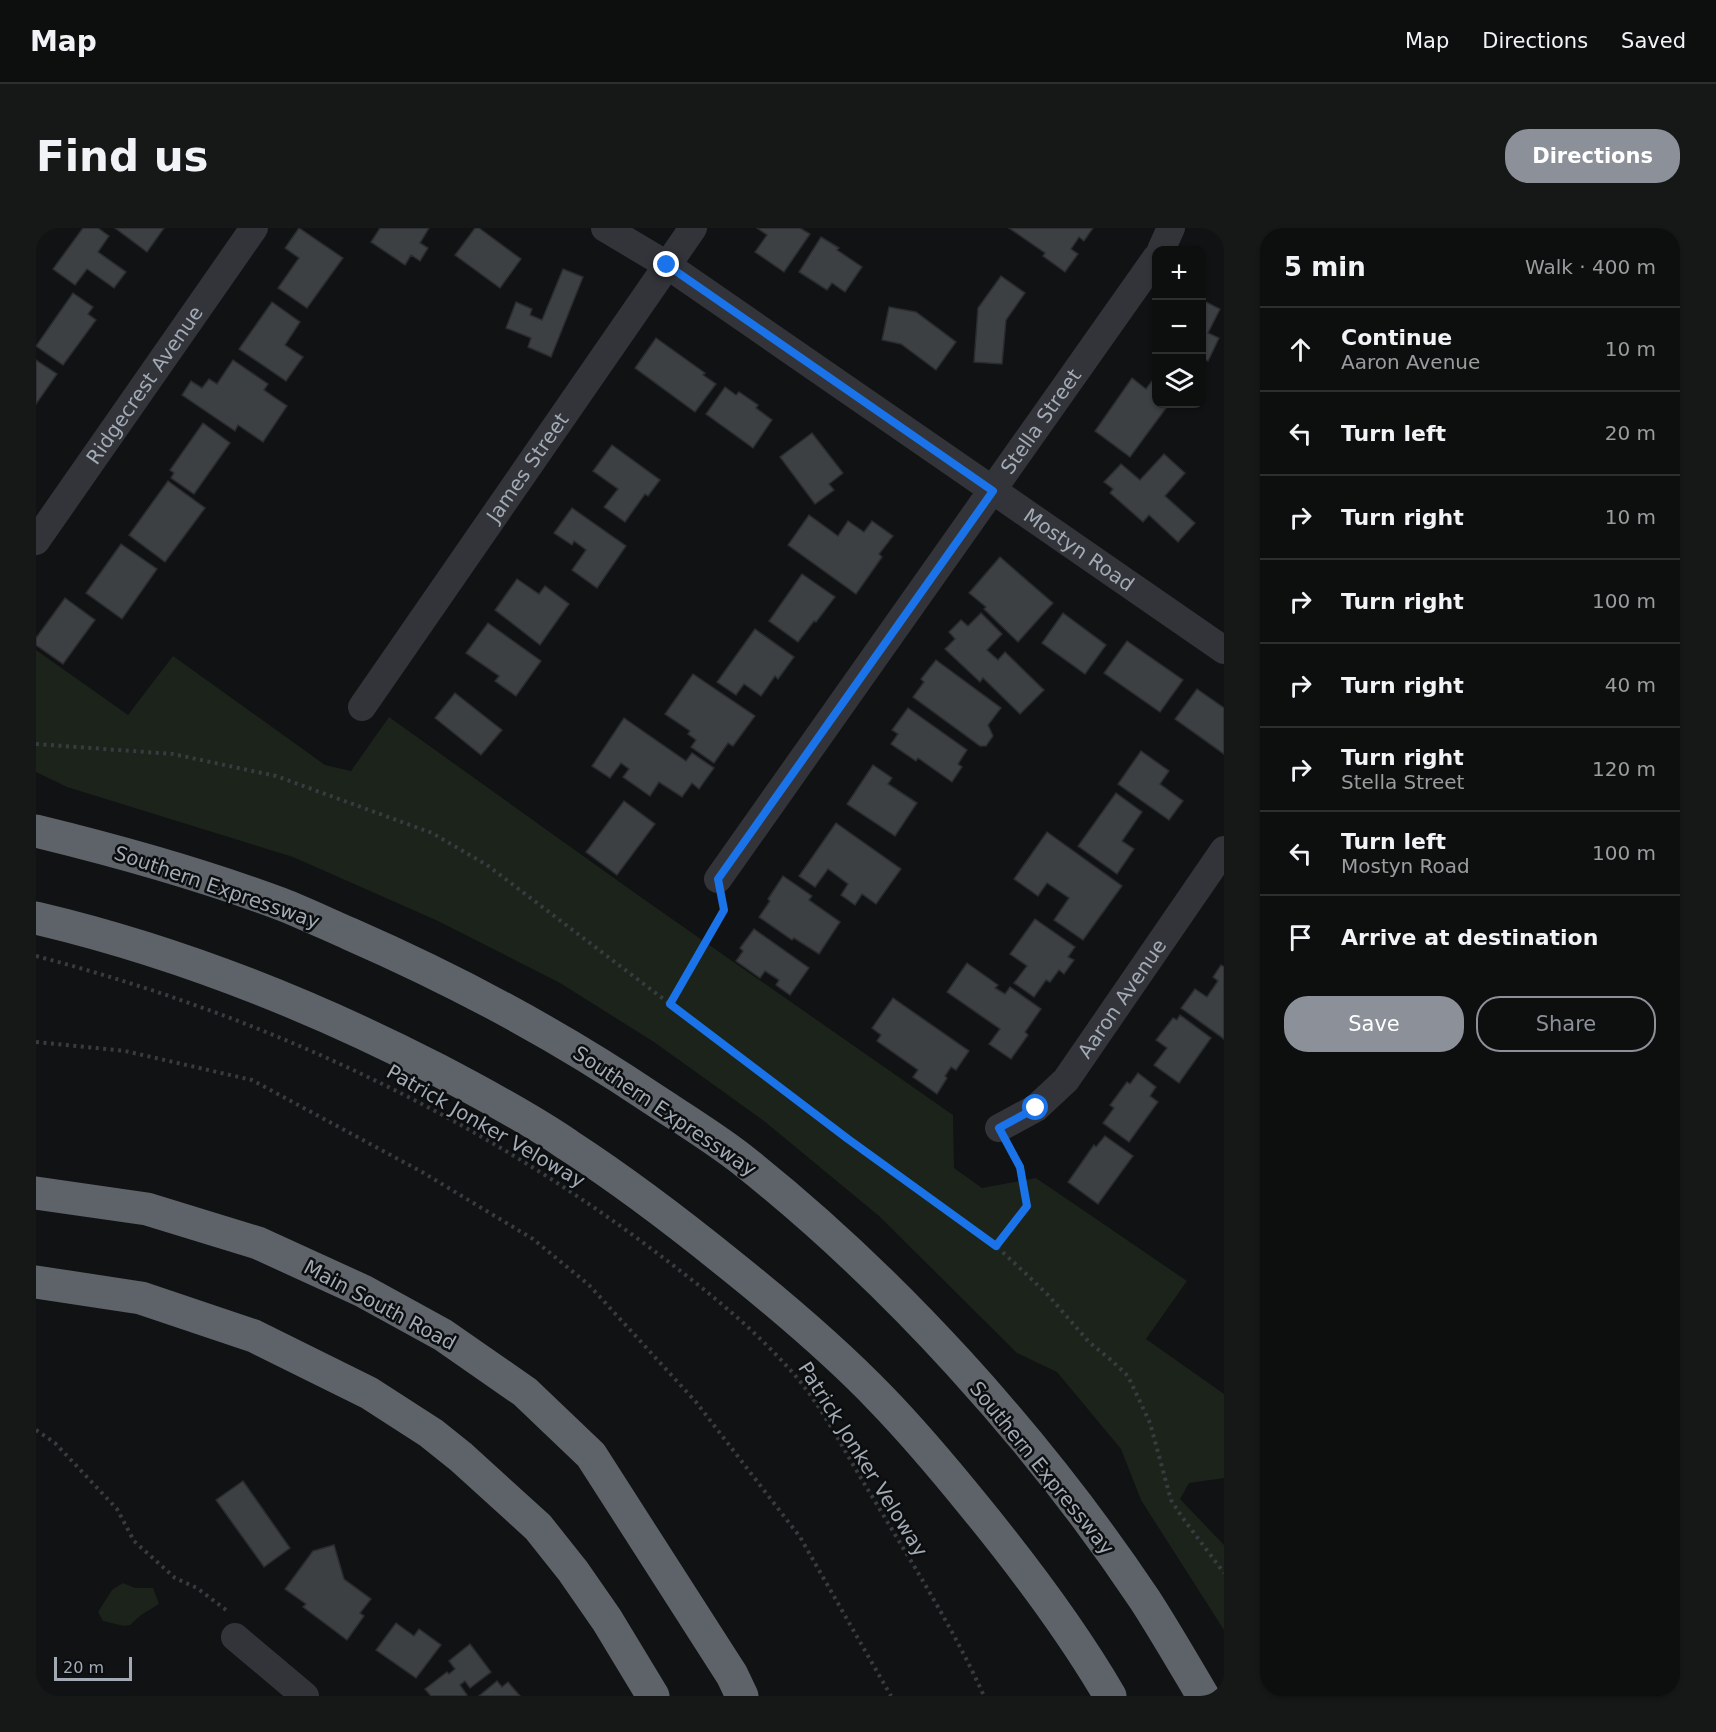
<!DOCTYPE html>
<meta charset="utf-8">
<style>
:root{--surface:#0d0e0e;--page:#161717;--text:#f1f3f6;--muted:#9a9c9e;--line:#2d2e2e;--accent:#8c9099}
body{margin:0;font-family:"DejaVu Sans",sans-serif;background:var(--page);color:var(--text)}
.controls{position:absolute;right:18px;top:18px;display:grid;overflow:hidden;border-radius:12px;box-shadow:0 2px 4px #0004}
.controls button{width:54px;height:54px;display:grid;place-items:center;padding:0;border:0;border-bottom:2px solid var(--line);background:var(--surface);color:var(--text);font:30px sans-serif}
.scale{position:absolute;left:18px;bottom:15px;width:78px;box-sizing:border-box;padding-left:6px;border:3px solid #a1aab5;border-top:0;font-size:16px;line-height:21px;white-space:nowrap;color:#a1aab5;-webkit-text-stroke:4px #0c0d0e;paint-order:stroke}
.stop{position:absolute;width:18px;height:18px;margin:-14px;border:4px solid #1a73e8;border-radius:50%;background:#fff}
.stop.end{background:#1a73e8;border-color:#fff;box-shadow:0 2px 6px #0008}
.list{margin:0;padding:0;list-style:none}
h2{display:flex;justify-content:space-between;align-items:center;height:78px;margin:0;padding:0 24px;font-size:26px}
h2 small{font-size:20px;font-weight:400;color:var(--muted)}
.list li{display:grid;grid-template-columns:39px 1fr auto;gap:18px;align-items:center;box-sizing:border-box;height:84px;padding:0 24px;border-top:2px solid var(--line)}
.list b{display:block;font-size:22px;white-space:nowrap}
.list p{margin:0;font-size:20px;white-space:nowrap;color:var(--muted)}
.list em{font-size:20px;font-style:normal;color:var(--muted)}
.actions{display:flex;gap:12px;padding:18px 24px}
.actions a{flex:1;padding:14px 0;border:2px solid var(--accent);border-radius:24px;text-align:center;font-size:21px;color:var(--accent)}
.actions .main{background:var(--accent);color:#fff}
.icon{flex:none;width:33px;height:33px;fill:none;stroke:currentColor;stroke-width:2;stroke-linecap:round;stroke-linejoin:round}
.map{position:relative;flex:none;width:1188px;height:1468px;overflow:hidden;border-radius:24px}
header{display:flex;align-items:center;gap:36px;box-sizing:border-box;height:84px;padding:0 30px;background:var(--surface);border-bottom:2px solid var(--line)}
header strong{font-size:28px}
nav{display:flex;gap:33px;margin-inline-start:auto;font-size:21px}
.intro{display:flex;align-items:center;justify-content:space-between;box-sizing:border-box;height:144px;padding:0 36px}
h1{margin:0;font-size:42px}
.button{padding:15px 27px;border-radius:24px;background:var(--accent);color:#fff;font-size:21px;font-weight:700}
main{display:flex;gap:36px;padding:0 36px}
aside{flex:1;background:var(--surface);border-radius:24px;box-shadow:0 2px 4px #0004}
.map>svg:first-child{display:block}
.green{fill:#1b231b}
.building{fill:#3d4043;stroke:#2b2c30;stroke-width:1.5}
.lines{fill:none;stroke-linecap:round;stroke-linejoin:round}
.path{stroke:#383b40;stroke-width:4;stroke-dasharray:3 4.5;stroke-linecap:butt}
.street{stroke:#323439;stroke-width:28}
.highway{stroke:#5e636a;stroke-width:33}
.route{stroke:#1a73e8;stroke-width:8}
.labels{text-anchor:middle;stroke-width:5;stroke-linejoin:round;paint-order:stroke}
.street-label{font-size:20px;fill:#a1aab5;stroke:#0c0d0e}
</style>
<header>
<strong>Map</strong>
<nav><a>Map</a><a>Directions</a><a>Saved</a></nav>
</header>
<div class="intro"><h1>Find us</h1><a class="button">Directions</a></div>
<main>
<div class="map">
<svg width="1188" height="1468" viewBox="0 0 1188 1468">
<rect width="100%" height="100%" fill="#111213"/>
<g class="green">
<polygon points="0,422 92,487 137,428 289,537 315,543 353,489 606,670 917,887 918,940 946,960 1000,950 1151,1053 1110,1111 1188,1166 1188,1250 1153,1255 1144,1271 1188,1317 1188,1402 1105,1272 1085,1221 1021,1144 981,1125 843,988 728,893 618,814 524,755 402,693 257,629 31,559 0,544"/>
<polygon points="87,1355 99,1360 117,1360 123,1376 105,1387 94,1397 88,1398 67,1393 62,1384 76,1362"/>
</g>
<g class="building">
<polygon points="47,0 62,0 73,8 62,24 90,44 78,60 51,41 39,57 17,41"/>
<polygon points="79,0 128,0 111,24"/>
<polygon points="263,0 307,30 271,80 242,60 263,30 249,20"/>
<polygon points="344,0 393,0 384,15 392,20 384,33 375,27 369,37 335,14"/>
<polygon points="439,0 443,0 485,31 464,60 419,27"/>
<polygon points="721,0 764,0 774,6 748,44 719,24 731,7"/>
<polygon points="973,0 1057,0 1048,13 1043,9 1035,21 1042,26 1029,44 1007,28 1009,25"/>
<polygon points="785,9 803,20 801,22 826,39 809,64 796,55 791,62 763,44"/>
<polygon points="527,41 547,49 515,129 492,119 495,110 470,100 480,74 496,81 494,87 506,92"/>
<polygon points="965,48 989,65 970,92 966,136 938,134 942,80"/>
<polygon points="37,65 57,79 52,86 60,92 27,137 0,118"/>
<polygon points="1166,72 1184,81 1172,105 1183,110 1172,133 1166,130"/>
<polygon points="236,74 264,94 249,117 267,129 250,153 203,121"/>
<polygon points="853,79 880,84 920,114 900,142 865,116 846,112"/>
<polygon points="620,110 669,145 667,147 680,156 659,184 599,140"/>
<polygon points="0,132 21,146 0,176"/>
<polygon points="197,132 232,156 228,162 251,178 227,214 202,197 199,203 146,167 155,153 166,160 173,151 181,156"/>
<polygon points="1119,149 1120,151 1120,176 1133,176 1094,229 1059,203 1096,150 1110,161"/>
<polygon points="689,159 700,167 703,164 722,177 720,180 736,192 717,220 670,186"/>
<polygon points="167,195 194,215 158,266 135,250 138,245 134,242"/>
<polygon points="776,205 807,245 793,256 798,262 779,276 744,229"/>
<polygon points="576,217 624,252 612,268 609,266 589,294 568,279 582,261 557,243"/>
<polygon points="1128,226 1149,245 1129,268 1159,295 1142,314 1113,287 1107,294 1074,265 1077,261 1068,254 1085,236 1104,252"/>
<polygon points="132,253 169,280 129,334 93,307"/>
<polygon points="536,280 590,318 561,360 536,342 550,322 538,313 536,317 518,305"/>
<polygon points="773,287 802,308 812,293 828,304 836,293 857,308 843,326 846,329 820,366 752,317"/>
<polygon points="85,316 121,341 86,391 50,365"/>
<polygon points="964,329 1017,375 982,414 948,381 950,379 933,365"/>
<polygon points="766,346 799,369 780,394 778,393 762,414 733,393"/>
<polygon points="481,351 503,366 509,358 533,376 504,417 459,382"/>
<polygon points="29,370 59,392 27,436 0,417 0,410"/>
<polygon points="945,385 966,406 951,422 962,432 969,424 1008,462 984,486 947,450 944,454 909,421 919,411 913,404 925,392 932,398"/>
<polygon points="1027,385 1070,417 1049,446 1006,415"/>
<polygon points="452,395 505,433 480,468 459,453 463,448 430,425"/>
<polygon points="719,401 758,429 742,451 739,448 725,468 708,456 700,467 681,454"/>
<polygon points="1091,413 1147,452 1124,484 1068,445"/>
<polygon points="900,432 965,480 952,497 957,508 950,518 944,518 877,469 888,454 885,451"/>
<polygon points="657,446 719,488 697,518 692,515 678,535 655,519 660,512 652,506 654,503 629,486"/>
<polygon points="1161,461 1188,480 1188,526 1139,491"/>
<polygon points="419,465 466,502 445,527 399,490"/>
<polygon points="872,480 931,522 922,536 926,539 916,554 882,530 880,533 855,516 862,506 856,502"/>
<polygon points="588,490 650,533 656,525 678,540 663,561 656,555 646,569 623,554 614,568 587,549 593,541 585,535 574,550 556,538"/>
<polygon points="1105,523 1133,543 1124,556 1147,573 1133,592 1082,556"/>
<polygon points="837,537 856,550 852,556 881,575 859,608 811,576"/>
<polygon points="1080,565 1106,584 1086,613 1098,621 1081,646 1042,618"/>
<polygon points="588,573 619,596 581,647 550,624"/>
<polygon points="800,595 865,641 840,676 826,666 819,677 805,667 812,656 792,641 779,659 763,648"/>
<polygon points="1011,604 1086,658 1047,712 1018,692 1033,670 1011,655 1002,668 978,651"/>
<polygon points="747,648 776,668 773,672 804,694 783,726 758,710 756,712 723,689 734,673 732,671"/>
<polygon points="999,691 1039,719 1032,729 1038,732 1028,746 1023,742 1014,754 1010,752 998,769 978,755 991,738 974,726"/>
<polygon points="718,701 773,740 754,767 740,757 743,752 729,743 724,750 700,733 707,723 704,720"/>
<polygon points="931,735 962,757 959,760 969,766 974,759 1005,781 989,804 992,807 975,831 953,816 964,801 911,764"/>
<polygon points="1185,737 1188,739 1188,811 1145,780 1159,761 1171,769 1182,753 1177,749"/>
<polygon points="857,770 933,823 920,842 915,839 909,848 911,850 901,866 877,849 882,842 841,813 845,807 836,800"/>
<polygon points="1144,787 1175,810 1143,855 1118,837 1131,820 1120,812 1137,790 1141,792"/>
<polygon points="1102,845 1120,859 1114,868 1122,874 1093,914 1067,895 1078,880 1074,877 1091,854 1094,856"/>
<polygon points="1069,908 1097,928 1062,976 1032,954 1058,917 1060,919"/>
<polygon points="207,1253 254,1320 228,1339 180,1272"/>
<polygon points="298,1317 308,1351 335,1371 324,1385 328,1388 311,1412 267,1379 270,1376 249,1361 277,1323"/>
<polygon points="360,1395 378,1408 383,1401 405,1417 380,1450 340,1422"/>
<polygon points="434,1416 455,1444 434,1460 429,1453 424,1457 431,1467 430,1468 395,1468 389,1461 411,1444 413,1446 419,1441 413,1433"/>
<polygon points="461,1453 466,1459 472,1454 484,1468 443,1468"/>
</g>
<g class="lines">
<g class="path">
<polyline points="0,516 137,526 240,548 396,605 451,637 812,911 960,1018 988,1044 1012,1067 1053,1114 1075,1132 1092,1148 1114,1195 1135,1272 1146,1289 1188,1345"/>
<path d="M0 728C221 786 426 880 609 1016 661 1055 714 1096 756 1144 785 1176 808 1223 831 1260 872 1329 915 1395 948 1468"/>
<polyline points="634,776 689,682 688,678"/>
<polyline points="0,814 89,823 216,852 386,944 497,1011 553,1057 660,1174 764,1309 855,1468"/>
<polyline points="960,1018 991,978 984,939 976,924"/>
<polyline points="0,1202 19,1215 81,1281 98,1313 139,1350 161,1360 193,1384"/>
</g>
<g class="street">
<path id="s1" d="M569 0 631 37 1188 422"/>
<polyline points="1125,22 1135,0"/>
<path id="s2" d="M0 313 218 0"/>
<path id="s3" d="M326 479 657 0"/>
<path id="s4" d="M682 651 1120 30"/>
<path id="s5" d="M963 900 1000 880 1030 852 1188 622"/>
<polyline points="199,1409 269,1468"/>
</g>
<g class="highway">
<path d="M0 603C82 623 165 646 245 676 268 685 291 696 314 706 419 752 521 806 617 871 646 890 677 909 704 930 857 1051 1000 1209 1109 1372 1129 1403 1148 1436 1167 1468"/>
<path d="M0 690C140 723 274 776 402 842 446 865 491 889 532 917 589 954 644 996 697 1039 748 1080 799 1123 845 1171 878 1205 909 1242 939 1279 988 1339 1035 1401 1074 1468"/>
<polyline points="0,965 111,981 222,1015 327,1063 407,1107 489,1164 555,1227 696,1447 706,1468"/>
<polyline points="0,1054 105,1070 218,1108 333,1165 395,1205 425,1229 502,1299 537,1343 571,1392 617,1468"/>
</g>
</g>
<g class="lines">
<polyline class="route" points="631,37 957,263 682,651 688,682 634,776 812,911 960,1018 991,978 984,939 963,900 1000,880"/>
</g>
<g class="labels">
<g class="street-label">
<text dy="7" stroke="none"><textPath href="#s2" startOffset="190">Ridgecrest Avenue</textPath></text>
<text dy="7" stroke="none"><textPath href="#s4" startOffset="560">Stella Street</textPath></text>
<text dy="7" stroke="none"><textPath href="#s3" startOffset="291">James Street</textPath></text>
<text dy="7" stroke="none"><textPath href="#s1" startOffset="573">Mostyn Road</textPath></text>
<text transform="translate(181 659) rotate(19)" y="7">Southern Expressway</text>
<text dy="7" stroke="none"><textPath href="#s5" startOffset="182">Aaron Avenue</textPath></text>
<text transform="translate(629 883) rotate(34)" y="7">Southern Expressway</text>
<text transform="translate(450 898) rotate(30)" y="7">Patrick Jonker Veloway</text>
<text transform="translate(344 1077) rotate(28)" y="7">Main South Road</text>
<text transform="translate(827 1231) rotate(58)" y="7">Patrick Jonker Veloway</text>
<text transform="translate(1006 1240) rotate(51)" y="7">Southern Expressway</text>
</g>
</g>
</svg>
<div class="controls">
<button>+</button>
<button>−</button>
<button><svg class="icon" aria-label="layers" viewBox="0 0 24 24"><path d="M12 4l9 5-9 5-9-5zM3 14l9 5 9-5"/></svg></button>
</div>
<div class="scale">20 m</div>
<div class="stop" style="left:1000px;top:880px"></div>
<div class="stop end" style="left:631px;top:37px"></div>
</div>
<aside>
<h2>5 min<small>Walk · 400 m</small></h2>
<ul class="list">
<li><svg class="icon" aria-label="ahead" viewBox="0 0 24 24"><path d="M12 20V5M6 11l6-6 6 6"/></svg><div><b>Continue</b><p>Aaron Avenue</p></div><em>10 m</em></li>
<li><svg class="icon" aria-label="left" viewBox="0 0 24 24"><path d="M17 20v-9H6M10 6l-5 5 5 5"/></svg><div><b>Turn left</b></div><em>20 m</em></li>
<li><svg class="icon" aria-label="right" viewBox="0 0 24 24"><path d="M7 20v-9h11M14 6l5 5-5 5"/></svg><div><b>Turn right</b></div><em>10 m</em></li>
<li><svg class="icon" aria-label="right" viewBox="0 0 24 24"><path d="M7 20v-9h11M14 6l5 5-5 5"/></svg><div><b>Turn right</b></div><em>100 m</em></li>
<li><svg class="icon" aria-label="right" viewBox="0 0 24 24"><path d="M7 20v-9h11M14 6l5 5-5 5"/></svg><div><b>Turn right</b></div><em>40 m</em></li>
<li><svg class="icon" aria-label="right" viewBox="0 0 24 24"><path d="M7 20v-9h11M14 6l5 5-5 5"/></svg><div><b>Turn right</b><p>Stella Street</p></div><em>120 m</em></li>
<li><svg class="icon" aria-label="left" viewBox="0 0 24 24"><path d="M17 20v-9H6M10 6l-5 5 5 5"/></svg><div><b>Turn left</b><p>Mostyn Road</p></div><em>100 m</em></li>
<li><svg class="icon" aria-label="arrive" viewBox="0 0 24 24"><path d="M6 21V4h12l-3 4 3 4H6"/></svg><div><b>Arrive at destination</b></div></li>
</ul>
<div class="actions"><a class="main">Save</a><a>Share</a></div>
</aside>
</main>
